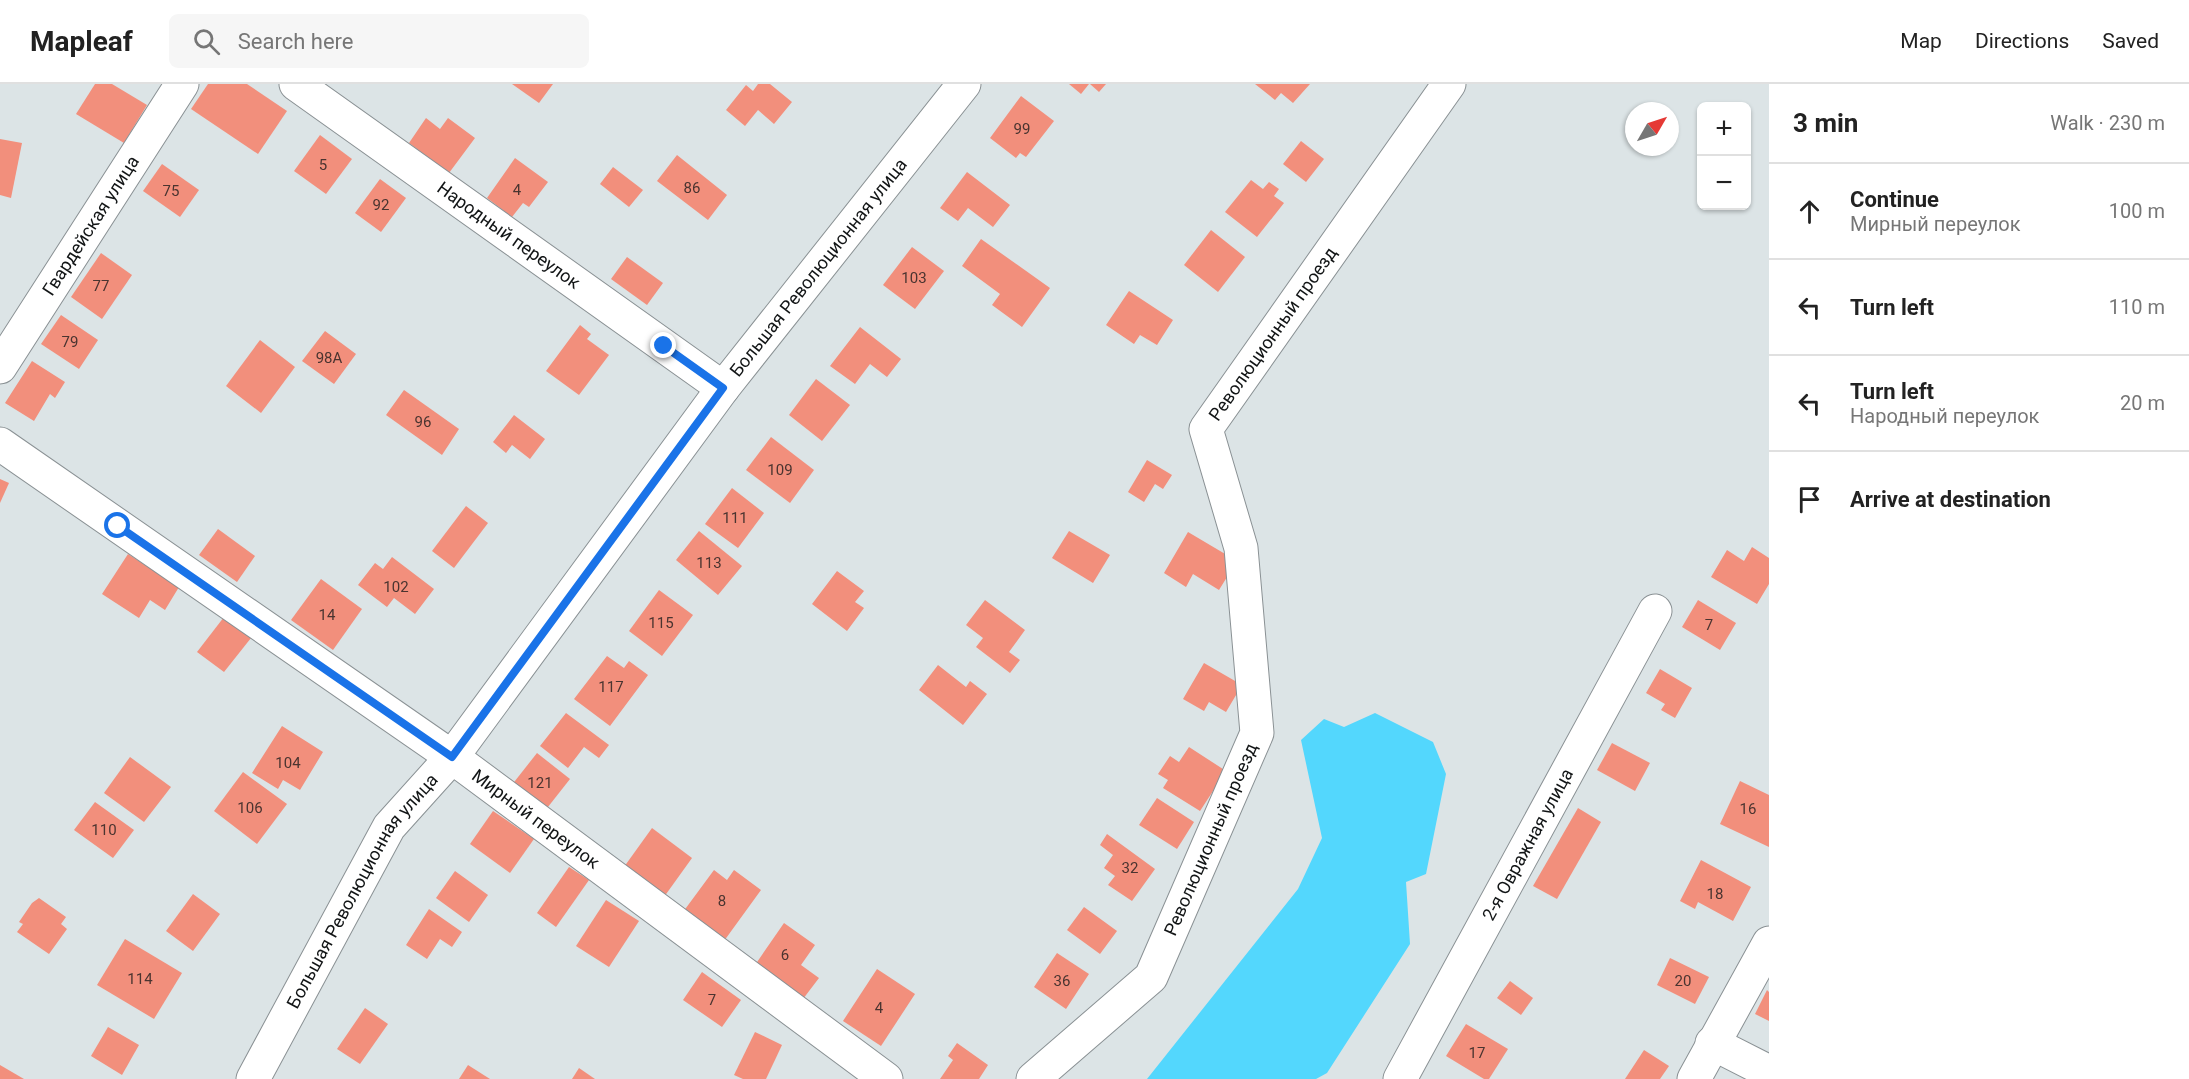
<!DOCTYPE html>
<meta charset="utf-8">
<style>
:root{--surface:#fff;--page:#f6f6f6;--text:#222;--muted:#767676;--line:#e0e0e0}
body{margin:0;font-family:Roboto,sans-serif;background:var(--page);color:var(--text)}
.controls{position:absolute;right:18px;top:18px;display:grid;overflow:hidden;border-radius:9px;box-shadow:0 2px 4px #0004}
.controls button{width:54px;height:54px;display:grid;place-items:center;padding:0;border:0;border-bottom:2px solid var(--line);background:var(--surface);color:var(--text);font:30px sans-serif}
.compass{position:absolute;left:1625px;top:18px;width:54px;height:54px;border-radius:50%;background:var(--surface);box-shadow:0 2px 4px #0004;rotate:51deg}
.stop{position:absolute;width:18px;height:18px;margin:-14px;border:4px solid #1a73e8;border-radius:50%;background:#fff}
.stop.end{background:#1a73e8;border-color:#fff;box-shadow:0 2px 6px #0008}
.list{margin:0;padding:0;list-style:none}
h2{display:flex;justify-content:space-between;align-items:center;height:78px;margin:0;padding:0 24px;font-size:26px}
h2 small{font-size:20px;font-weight:400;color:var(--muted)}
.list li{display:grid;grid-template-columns:39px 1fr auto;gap:18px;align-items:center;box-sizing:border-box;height:96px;padding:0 24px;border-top:2px solid var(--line)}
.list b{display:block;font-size:22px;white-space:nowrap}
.list p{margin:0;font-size:20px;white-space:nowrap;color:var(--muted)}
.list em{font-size:20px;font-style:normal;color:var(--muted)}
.icon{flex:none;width:33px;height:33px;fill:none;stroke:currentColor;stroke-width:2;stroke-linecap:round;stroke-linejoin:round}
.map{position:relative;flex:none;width:1769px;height:995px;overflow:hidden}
header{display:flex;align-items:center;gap:36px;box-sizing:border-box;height:84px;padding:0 30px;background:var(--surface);border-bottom:2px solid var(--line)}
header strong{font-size:28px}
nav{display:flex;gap:33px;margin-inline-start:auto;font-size:21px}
.search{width:420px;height:54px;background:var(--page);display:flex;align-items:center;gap:15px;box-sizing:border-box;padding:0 21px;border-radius:9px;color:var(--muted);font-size:22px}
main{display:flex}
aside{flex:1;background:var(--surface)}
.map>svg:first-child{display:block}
.water{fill:#53d7fd}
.building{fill:#f28f7c}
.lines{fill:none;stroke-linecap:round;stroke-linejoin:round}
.minor-casing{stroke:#8a9194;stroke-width:35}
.tertiary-casing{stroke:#8a9194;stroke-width:35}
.minor{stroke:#fff;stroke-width:33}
.tertiary{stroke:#fff;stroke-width:33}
.route{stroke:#1a73e8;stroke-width:8}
.labels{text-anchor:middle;stroke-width:5;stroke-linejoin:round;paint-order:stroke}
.number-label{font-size:15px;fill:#4a3430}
.street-label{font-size:18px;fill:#121516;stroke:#e9f1f4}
</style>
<header>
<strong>Mapleaf</strong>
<div class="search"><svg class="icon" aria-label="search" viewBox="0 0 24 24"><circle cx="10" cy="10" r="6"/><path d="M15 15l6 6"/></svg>Search here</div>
<nav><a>Map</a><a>Directions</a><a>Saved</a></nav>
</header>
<main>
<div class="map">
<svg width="1769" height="995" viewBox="0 0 1769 995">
<rect width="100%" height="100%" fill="#dce4e6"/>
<polygon class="water" points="1375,629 1433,658 1446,690 1426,790 1406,798 1410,860 1327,989 1316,995 1147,995 1298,805 1322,754 1301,656 1324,635 1344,643"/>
<g class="building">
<polygon points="95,0 112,0 147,21 124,59 76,30"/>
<polygon points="208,0 247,0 287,27 258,70 191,25"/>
<polygon points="512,0 553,0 539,19"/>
<polygon points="758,0 770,0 792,18 774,40 758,26 745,42 726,26 746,1 753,7"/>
<polygon points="1069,0 1089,0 1081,10"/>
<polygon points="1090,0 1106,0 1099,8"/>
<polygon points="1255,0 1310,0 1293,19 1281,9 1275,16"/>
<polygon points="1021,12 1054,37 1026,73 1020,69 1016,74 990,54"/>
<polygon points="426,34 440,45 448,34 475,54 449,89 409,59"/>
<polygon points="320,51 352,75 326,110 294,87"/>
<polygon points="0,55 22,59 11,114 0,111"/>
<polygon points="1301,57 1324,75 1306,98 1283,80"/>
<polygon points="677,71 727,111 708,136 657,97"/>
<polygon points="515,74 548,98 529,123 523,119 512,133 487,114"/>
<polygon points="162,80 199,106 180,133 143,107"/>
<polygon points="613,83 643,106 629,123 600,100"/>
<polygon points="967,88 1010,121 993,143 968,124 958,137 940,124"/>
<polygon points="380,95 406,114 381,148 355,129"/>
<polygon points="1251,96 1263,105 1269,98 1279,105 1274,112 1284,119 1257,153 1225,128"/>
<polygon points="1211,146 1245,173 1218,208 1184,181"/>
<polygon points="981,155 1050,204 1022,243 992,221 1000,210 962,182"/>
<polygon points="912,163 944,187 915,225 883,201"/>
<polygon points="101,169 132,191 102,235 71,213"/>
<polygon points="627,173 663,199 647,221 611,195"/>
<polygon points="1129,207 1173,236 1157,261 1140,251 1134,260 1106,241"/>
<polygon points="61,231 98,256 79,285 41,260"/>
<polygon points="580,241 591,250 587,255 609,271 579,311 546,287"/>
<polygon points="860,243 901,275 887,293 870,280 855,300 830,282"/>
<polygon points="325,247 356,270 334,300 302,277"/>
<polygon points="260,256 295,283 261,329 226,302"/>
<polygon points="32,277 65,298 55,314 50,310 34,337 5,319"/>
<polygon points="816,295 850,321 822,357 789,331"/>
<polygon points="404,306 459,345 442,371 386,331"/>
<polygon points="514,331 545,355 530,375 512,361 506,369 493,358"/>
<polygon points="771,353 814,386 790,419 746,386"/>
<polygon points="1147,376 1172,391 1163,405 1155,400 1144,418 1128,408"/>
<polygon points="0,395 9,399 0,419"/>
<polygon points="732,404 764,429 738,464 705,440"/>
<polygon points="466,422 488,439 454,484 432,467"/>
<polygon points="218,445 255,472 237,498 199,471"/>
<polygon points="699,447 742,482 718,511 676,476"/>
<polygon points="1069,447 1110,471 1093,499 1052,474"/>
<polygon points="1188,448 1237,477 1219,506 1193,490 1186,503 1164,489"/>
<polygon points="1752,463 1769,474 1769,500 1757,520 1711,493 1727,466 1744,477"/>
<polygon points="128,470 179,503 165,526 150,516 139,534 102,510"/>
<polygon points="392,473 434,505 415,530 394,514 387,523 358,501 375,479 383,485"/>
<polygon points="837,487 864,507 855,518 864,524 847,547 812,520"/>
<polygon points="321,495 362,525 333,566 291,536"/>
<polygon points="659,506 693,531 662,572 629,547"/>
<polygon points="985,516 1025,546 1009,568 1020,576 1010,589 976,563 983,554 966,541"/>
<polygon points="1698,516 1736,539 1720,566 1682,543"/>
<polygon points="224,533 251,554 224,588 197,568"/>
<polygon points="607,572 624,584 629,577 648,591 610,642 574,615"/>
<polygon points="1204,579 1242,601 1226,628 1209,618 1204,627 1183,615"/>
<polygon points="938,581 966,603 970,597 987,610 963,641 919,606"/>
<polygon points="1660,585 1692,604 1675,634 1661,626 1665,620 1646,609"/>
<polygon points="566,629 609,661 599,674 584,663 568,684 540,662"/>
<polygon points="282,642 323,668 300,706 283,696 278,705 252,689"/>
<polygon points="1612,659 1650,679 1635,707 1597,686"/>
<polygon points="1189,663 1226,687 1200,727 1163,704 1168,696 1158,690 1170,672 1179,678"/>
<polygon points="537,669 570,695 544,728 511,702"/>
<polygon points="130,673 171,703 144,738 104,709"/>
<polygon points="243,688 287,720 257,760 214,727"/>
<polygon points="1740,697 1769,711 1769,763 1720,740"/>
<polygon points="1157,714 1194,738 1177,765 1139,741"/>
<polygon points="95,718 134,746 113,774 74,746"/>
<polygon points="1578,724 1601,738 1557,815 1533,802"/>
<polygon points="493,727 534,755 510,789 470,760"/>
<polygon points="652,744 692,774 664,813 624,783"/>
<polygon points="1107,750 1155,785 1132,817 1108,801 1115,792 1104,784 1113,771 1100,761"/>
<polygon points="1701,776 1751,803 1733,837 1698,818 1695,825 1680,817"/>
<polygon points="569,783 589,796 556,843 537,829"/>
<polygon points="714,786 727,796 734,786 761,806 724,857 683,828"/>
<polygon points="455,787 488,811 469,838 436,814"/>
<polygon points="193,810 220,830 193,867 166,847"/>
<polygon points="39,814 66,833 61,840 67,845 49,870 17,848 23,840 19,838 32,819"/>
<polygon points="606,816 639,837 609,883 576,862"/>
<polygon points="1084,823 1117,847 1100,870 1067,846"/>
<polygon points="429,825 462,848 452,863 440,855 427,875 406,861"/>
<polygon points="784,839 815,861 801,881 819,894 803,915 755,881"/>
<polygon points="125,855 182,889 154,935 97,901"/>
<polygon points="1057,869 1089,890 1066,925 1034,903"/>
<polygon points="1670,874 1709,893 1695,920 1657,901"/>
<polygon points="877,885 915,910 881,962 843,937"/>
<polygon points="702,888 741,916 722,943 683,916"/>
<polygon points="1510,897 1533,914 1521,931 1497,914"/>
<polygon points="1767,906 1769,908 1769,937 1755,930"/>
<polygon points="365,924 388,940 360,980 337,965"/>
<polygon points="1466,940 1508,965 1489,995 1484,995 1446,972"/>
<polygon points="108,943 139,961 122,991 91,972"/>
<polygon points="755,948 782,961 766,995 743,995 734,991"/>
<polygon points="957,959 988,981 979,995 940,995 953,976 948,972"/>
<polygon points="1644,966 1669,982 1660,995 1625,995"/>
<polygon points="0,981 24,995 0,995"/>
<polygon points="468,981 490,995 459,995"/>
<polygon points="579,984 595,995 572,995"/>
</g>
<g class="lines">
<g class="minor-casing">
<g id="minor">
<path id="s1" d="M296 0 723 304"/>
<path id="s2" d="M0 283 182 0"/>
<path id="s3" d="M0 360 452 673 886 995"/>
<polyline points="1712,959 1769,988"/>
<path id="s4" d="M1033 995 1151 893 1257 649 1241 464 1206 345 1449 0"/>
<path id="s5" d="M1400 995 1655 527"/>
<polyline points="1694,995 1769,859"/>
</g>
</g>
<g class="tertiary-casing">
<g id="tertiary">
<path id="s6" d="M253 995 389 743 452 673 723 304 964 0"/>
</g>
</g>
<use href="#minor" class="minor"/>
<use href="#tertiary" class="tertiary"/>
</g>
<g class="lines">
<polyline class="route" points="118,442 452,673 723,304 664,262"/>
</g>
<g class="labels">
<g class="number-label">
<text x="1022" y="50">99</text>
<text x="323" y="86">5</text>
<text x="692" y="109">86</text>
<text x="517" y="111">4</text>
<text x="171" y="112">75</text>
<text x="381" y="126">92</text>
<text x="914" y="199">103</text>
<text x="101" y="207">77</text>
<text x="70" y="263">79</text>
<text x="329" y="279">98А</text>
<text x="423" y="343">96</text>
<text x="780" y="391">109</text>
<text x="735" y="439">111</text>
<text x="709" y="484">113</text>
<text x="396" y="508">102</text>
<text x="327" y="536">14</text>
<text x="661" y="544">115</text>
<text x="1709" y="546">7</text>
<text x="611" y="608">117</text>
<text x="288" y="684">104</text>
<text x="540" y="704">121</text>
<text x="250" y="729">106</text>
<text x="1748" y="730">16</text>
<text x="104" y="751">110</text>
<text x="1130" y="789">32</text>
<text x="1715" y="815">18</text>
<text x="722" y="822">8</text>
<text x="785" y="876">6</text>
<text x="140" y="900">114</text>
<text x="1062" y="902">36</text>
<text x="1683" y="902">20</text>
<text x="712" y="921">7</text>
<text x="879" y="929">4</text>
<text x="1477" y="974">17</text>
</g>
<g class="street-label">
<text dy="6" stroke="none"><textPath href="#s2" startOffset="168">Гвардейская улица</textPath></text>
<text dy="6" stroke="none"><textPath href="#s1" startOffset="261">Народный переулок</textPath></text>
<text dy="6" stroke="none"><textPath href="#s6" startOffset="992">Большая Революционная улица</textPath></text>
<text dy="6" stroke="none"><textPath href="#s4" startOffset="848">Революционный проезд</textPath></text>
<text dy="6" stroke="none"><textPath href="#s3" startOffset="654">Мирный переулок</textPath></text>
<text dy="6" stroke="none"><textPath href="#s4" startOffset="306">Революционный проезд</textPath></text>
<text dy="6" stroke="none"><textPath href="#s5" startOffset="267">2-я Овражная улица</textPath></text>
<text dy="6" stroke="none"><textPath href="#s6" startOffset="218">Большая Революционная улица</textPath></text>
</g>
</g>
</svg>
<div class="controls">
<button>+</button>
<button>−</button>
</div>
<svg class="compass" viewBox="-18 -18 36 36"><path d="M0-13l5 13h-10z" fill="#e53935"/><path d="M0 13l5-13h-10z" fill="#767676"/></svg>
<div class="stop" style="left:118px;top:442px"></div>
<div class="stop end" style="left:664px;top:262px"></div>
</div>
<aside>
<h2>3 min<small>Walk · 230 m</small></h2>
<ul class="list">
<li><svg class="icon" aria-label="ahead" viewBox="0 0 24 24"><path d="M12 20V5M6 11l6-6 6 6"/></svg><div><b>Continue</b><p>Мирный переулок</p></div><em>100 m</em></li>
<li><svg class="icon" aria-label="left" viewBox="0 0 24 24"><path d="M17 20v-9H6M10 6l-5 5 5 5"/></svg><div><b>Turn left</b></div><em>110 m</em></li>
<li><svg class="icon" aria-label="left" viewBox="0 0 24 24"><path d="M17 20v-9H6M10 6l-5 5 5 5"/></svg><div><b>Turn left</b><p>Народный переулок</p></div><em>20 m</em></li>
<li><svg class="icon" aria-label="arrive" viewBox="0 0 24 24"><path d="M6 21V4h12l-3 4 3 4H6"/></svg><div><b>Arrive at destination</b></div></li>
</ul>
</aside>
</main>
